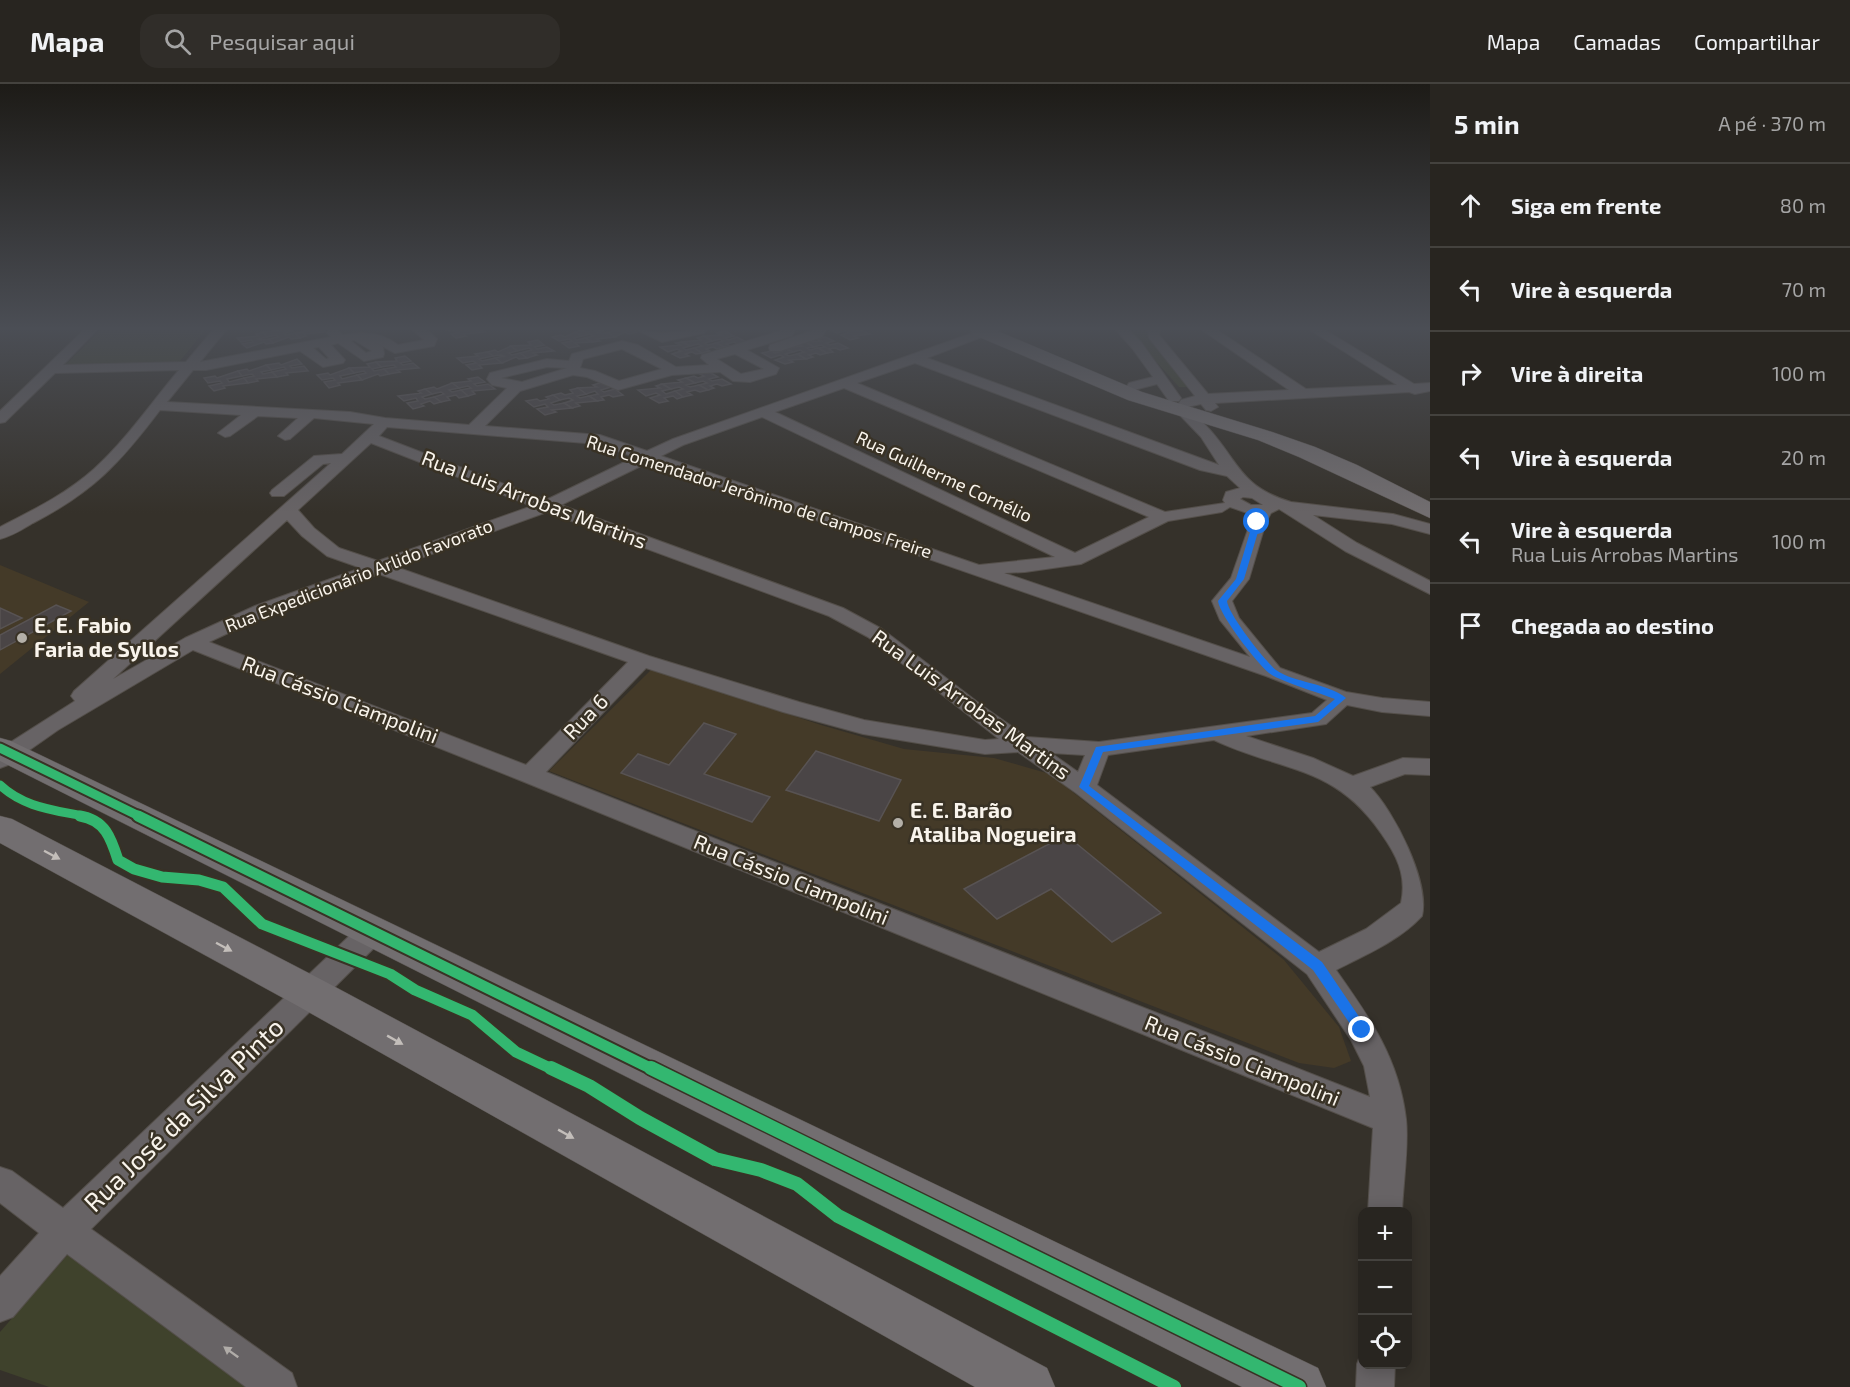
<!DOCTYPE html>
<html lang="pt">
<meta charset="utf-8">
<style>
:root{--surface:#282520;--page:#302d29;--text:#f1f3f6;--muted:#a5a5a5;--line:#44423e}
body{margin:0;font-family:"Exo 2",sans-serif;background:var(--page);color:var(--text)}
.controls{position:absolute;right:18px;bottom:18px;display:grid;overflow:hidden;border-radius:12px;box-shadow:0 3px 15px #0003}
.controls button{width:54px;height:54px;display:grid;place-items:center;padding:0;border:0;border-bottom:2px solid var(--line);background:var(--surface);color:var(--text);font:30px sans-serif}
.stop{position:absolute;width:18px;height:18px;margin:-14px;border:4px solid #1a73e8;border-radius:50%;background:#fff}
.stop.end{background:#1a73e8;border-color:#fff;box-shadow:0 2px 6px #0008}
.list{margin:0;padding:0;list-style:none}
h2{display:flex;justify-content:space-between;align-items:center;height:78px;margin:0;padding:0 24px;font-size:26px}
h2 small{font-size:20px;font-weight:400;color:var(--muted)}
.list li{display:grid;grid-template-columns:39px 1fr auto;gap:18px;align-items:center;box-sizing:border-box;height:84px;padding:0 24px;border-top:2px solid var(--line)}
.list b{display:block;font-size:22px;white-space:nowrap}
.list p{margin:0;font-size:20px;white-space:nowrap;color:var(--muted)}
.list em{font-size:20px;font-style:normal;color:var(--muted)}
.icon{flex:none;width:33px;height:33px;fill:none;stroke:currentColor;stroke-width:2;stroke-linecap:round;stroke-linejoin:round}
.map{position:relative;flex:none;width:1430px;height:1303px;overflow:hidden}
header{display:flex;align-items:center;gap:36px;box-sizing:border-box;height:84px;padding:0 30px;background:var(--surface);border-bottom:2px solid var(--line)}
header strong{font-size:28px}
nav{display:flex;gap:33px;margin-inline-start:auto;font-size:21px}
.search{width:420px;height:54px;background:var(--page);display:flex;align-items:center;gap:15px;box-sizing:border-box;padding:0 21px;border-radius:18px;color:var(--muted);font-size:22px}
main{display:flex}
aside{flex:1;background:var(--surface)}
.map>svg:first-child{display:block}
.built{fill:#443a28}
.green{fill:#3f422c}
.building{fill:#4a4546;stroke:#585353;stroke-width:1.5}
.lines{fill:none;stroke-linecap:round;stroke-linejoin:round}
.street-casing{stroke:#544f4a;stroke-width:2}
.secondary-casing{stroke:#544f4a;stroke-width:1}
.street{fill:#676365;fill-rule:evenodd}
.secondary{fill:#726e70;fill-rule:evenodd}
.cycleway-far2-casing{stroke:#393225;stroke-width:13}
.cycleway-far1-casing{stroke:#393225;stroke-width:15}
.cycleway-casing{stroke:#393225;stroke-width:17}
.cycleway-far2{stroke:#33b770;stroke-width:9}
.cycleway-far1{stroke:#33b770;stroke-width:11}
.cycleway{stroke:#33b770;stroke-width:14}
.oneway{fill:#c3beba}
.oneway2{fill:#b0aca8}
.route{fill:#1a73e8}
.poi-dot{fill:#b4b0a8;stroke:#393225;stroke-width:2}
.labels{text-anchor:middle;stroke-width:5;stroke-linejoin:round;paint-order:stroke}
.far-street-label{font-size:18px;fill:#f9f4ec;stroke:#393225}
.street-label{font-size:21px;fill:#f9f4ec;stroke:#393225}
.poi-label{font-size:21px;font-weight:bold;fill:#f9f4ec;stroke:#393225;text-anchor:start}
.near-street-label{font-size:26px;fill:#f9f4ec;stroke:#393225}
</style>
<header>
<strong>Mapa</strong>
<div class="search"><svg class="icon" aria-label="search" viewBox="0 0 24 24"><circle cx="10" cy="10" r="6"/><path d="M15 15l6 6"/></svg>Pesquisar aqui</div>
<nav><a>Mapa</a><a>Camadas</a><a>Compartilhar</a></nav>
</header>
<main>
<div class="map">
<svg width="1430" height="1303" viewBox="0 0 1430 1303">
<rect width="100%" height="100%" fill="#35312a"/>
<g class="built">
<polygon points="0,481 89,518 0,590"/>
<polygon points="652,585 821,641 904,665 994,674 1050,690 1284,876 1339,943 1351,977 1334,984 1299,979 549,687"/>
</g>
<g class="green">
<polygon points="101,246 205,246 176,282 64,282"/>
<polygon points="1128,246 1148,246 1191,303 1179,303"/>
<polygon points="86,1150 274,1303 49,1303 0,1286 0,1248"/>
</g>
<g class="building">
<polygon points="281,246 292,246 293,247 284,249 286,251 295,249 300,254 291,255 289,253 273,259 269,255 278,253 276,251 267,253 263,248"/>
<polygon points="303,246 323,246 325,248 304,250 306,252 300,254 295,249 304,248"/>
<polygon points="445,246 482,246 485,248 463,250 466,252 456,254 451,250 460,248"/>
<polygon points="582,246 586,248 604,246 597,249 608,249 615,253 597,255 600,257 592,258 585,254 593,252 590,250 582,252 575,248"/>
<polygon points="614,246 635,246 637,248 629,250 625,248 615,253 608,249"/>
<polygon points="830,246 861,246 870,250 854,252 858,254 850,256 841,251 849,249 845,247 837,249"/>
<polygon points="725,247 734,252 725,254 729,256 737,253 746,258 737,260 734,258 726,260 730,262 724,263 716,259 723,257 720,255 712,257 704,252 721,251 717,249"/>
<polygon points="263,248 267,253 258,255 260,256 269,255 273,259 266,260 264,258 247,264 242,260 253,258 252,256 241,258 237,254 258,252 256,250"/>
<polygon points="575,248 582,252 574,254 577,256 585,254 592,258 575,259 579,262 569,264 562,259 572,257 569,255 559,257 552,253 561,251 565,253"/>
<polygon points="704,252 712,257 705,259 708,261 716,259 724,263 717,265 713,263 706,265 710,267 702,269 694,264 702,262 698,260 690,262 682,258 701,256 697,254"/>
<polygon points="825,253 834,257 826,259 830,261 838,259 848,264 840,266 835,264 829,265 833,268 827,269 818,264 825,263 821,261 814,263 805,258 821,257 817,255"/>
<polygon points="538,256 544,261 535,263 537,265 547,263 554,267 533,269 537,271 527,274 520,269 532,266 529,264 517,267 511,262 531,261 528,258"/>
<polygon points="682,258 690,262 683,264 686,266 694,264 702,269 696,270 692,268 685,270 689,272 680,274 672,270 681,267 677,265 668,268 660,263 680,261 676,259"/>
<polygon points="805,258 814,263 807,264 810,266 818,264 827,269 820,271 816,269 809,271 813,273 806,275 797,270 804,268 800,266 793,268 784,264 802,262 798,260"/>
<polygon points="511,262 517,267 509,269 512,271 520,269 527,274 519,275 516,273 502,279 495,274 504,272 501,271 493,272 487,268 495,266 498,268"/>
<polygon points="784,264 793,268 785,270 789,272 797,270 806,275 789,276 793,278 785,280 775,276 784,273 780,271 771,274 762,269 771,267 775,269 782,267 778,265"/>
<polygon points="487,268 493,272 479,275 482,277 495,274 502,279 479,281 482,284 472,286 466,281 476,279 473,277 463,279 457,274 478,272 475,270"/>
<polygon points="405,272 411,277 400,279 403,281 413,279 419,284 397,286 400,288 389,290 384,285 396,283 394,281 381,283 376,278 397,277 395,274"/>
<polygon points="297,275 302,280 290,282 292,284 304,282 308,287 286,289 288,291 277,293 272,288 286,285 284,283 271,286 266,281 279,279 281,281"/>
<polygon points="376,278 381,283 372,285 374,287 384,285 389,290 380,292 378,290 362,296 357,291 366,289 364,287 354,289 349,284 370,283 367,280"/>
<polygon points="266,281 271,286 261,288 263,290 272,288 277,293 256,295 258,297 248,299 244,294 254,292 252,290 242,292 238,287 247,285 249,287"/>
<polygon points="349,284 354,289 340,292 342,295 357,291 362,296 338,299 340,301 329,304 324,298 335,296 333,294 322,296 317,291 328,289 330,291"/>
<polygon points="238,287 242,292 227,295 229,298 244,294 248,299 223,302 225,304 214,307 209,302 222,299 220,297 208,299 204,294 215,292 217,294"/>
<polygon points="709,288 718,293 709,295 712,297 722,295 731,300 722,302 717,300 710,302 714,304 708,306 699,301 707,299 703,297 695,299 686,294 694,292 698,294 704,292 700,290"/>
<polygon points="478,293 485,298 474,300 477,302 488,300 495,305 472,307 475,310 468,312 461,306 471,304 468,302 459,304 452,299 471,297 468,295"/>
<polygon points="686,294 695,299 686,301 690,303 699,301 708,306 700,308 695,306 687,308 692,311 683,313 675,307 683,305 679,303 671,305 662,300 682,298 678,296"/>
<polygon points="603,298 611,303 601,306 604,308 615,305 623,311 613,313 609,311 601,313 604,316 597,317 589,312 598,310 595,307 586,310 578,304 597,303 593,301"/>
<polygon points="452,299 459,304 449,306 452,308 461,306 468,312 459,314 456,311 447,313 450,316 441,318 434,313 444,310 441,308 432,310 425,305 434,303 437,305"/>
<polygon points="662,300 671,305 662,307 666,310 675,307 683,313 677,315 673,312 664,314 668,317 659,319 650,314 660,311 656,309 646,312 638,306 660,304 656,302"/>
<polygon points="578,304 586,310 577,312 580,314 589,312 597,317 576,319 580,322 572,324 564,319 573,316 569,314 560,316 553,311 561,309 565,311 573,309 570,306"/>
<polygon points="425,305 432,310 422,313 425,315 434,313 441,318 434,320 430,317 421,320 424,322 413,325 407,319 418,317 416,314 404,317 398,312 421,309 418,307"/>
<polygon points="553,311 560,316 551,319 554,321 564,319 572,324 552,326 556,328 545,331 537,325 548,323 545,320 534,323 526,317 537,315 540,317 549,315 546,313"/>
<polygon points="56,521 71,527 0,566 0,551"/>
<polygon points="0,524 22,534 0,545"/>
<polygon points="704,639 736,650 704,690 770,713 752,738 621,689 638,670 669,681"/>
<polygon points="816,667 901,696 879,737 786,706"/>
<polygon points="1066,751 1161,829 1112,858 1051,805 997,835 964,805"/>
</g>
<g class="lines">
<g class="street-casing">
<g id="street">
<path d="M84 246H97L63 281 186 278 213 246H226L200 278 331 253 327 249 329 246H337L343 251C362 247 382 248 398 261L424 256 413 246H427L437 255 434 262 395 269 374 258 383 263 384 270 383 273 364 277 338 259 331 261 345 276 343 279 323 283 300 267 206 286H193L167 318 350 328 385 334 469 341 507 304 492 301 487 295 490 289 547 275 569 277 572 270 622 257 638 261 676 283 709 281 701 274 702 271 783 246H795L792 252 747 266 779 284 776 290 750 298 733 297 720 288 672 291 618 306 587 293 573 291 520 307 485 342 600 351 647 367 673 355 981 246H1000L927 274 1219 381 1201 353 1175 326 1181 322 1179 319 1181 316 1195 312 1149 254 1148 246H1160L1159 251 1208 310 1289 306 1202 246H1217L1306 305 1397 301 1310 246H1325L1414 300 1430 299V307L1415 310 1409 308 1215 319 1218 323 1211 327 1206 326 1201 320 1187 323C1195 331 1203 338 1210 346 1240 380 1241 403 1291 418L1393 430 1430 440V450L1392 440 1313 431 1357 459 1430 497V510L1345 467 1279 425 1271 429 1266 438 1249 495 1232 517 1239 534 1280 584 1346 608 1382 614 1430 618V632L1382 628 1347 621 1326 640 1246 652 1313 674 1353 692 1403 674 1430 675V691L1405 690 1370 703C1394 727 1430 798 1422 832 1399 857 1365 871 1336 886 1370 934 1399 975 1406 1035 1409 1062 1403 1100 1402 1128H1368L1373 1044 522 697 193 566 58 646 8 681 0 684V665L75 617 71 612 74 607 331 379 323 380 284 412H272L270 409 272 406 314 372 342 370 374 340 314 334 290 355 285 356 278 352 298 334 258 332 230 352 225 353 218 349 241 331 160 326C120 379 93 408 33 439 23 445 12 452 0 455V443C33 426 66 410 94 385 126 356 151 319 179 286L55 289 5 338 0 339V327ZM354 256 372 267 366 269 351 257ZM319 263 329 274 326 275 313 264ZM622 265 662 285 619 297 595 287 580 284 583 275ZM735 270 764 285 741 290 717 275ZM915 279 1200 386 1227 392 1240 404 1226 408 1223 416 1225 419 1165 428 857 299ZM547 283 567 284 522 298 501 294ZM844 304 1149 433 1075 469 775 328ZM762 333 1055 473 979 481 661 372 683 361ZM387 343 598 360 635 373 546 416 379 352ZM371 359 532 422 378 477 339 464 314 444 298 426ZM649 378 1266 592 1327 616 1312 629 1099 658 1027 653 984 623 882 545 843 524 561 421ZM1243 413 1252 414 1263 421H1251L1240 415ZM1230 423 1253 431 1231 494 1212 517 1220 536 1250 573 1004 489 1025 488 1081 480 1168 437 1222 428ZM547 428 829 532 868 553 999 655 985 656 864 636 799 618 649 572 396 483ZM287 436 302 452 327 472 361 484 255 522 185 554 113 595ZM379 490 628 578 526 681 209 558 269 530ZM646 584 783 628 863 650 985 670 1018 668 1076 709 1307 890 1351 956 1364 982 1370 1013 546 688ZM1214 656C1287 690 1338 680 1387 758 1400 778 1406 796 1401 819L1366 845 1319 868 1097 701 1108 671ZM1051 669 1085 671 1078 688Z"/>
<path d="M637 246C646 246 659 250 666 249 680 248 692 246 706 246L704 249 662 258Z"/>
<polygon points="814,246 826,246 822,253 780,267 770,267 769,264 770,261"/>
<polygon points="1116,246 1129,246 1141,258 1181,314 1179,317 1169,317 1157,300 1134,306 1129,305 1127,302 1129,299 1153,293 1132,264"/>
<polygon points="374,835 384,838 388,846 384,854 91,1145 292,1289 297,1303 246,1303 67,1170 13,1233 0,1238 0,1192 39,1149 0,1119 0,1083 12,1087 63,1124 364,838"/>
<polygon points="1362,1266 1362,1280 1395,1280 1394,1303 1356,1303 1357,1280"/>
</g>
</g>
<g class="secondary-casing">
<g id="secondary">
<polygon points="970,246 995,246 1142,308 1272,348 1315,363 1357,381 1430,418 1430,434 1299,373 1258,356 1128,316 972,250"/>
<polygon points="0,654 11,657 1318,1284 1326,1303 1242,1303 0,677"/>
<polygon points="0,732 12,735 324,897 1047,1284 1055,1303 975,1303 296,921 0,759"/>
</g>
</g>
<use href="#street" class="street"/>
<use href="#secondary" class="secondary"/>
<g class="cycleway-far2-casing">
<g id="cycleway-far2">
<polyline points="0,664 141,733"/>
<path d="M0 701C24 724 56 726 87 733"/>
</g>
</g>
<g class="cycleway-far1-casing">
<g id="cycleway-far1">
<path d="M80 732C105 736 111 754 118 776L134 785 162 793 199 796 223 803 262 840 390 890 415 906 472 931 516 968 554 986"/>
<polyline points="138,732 654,986"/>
</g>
</g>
<g class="cycleway-casing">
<g id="cycleway">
<polyline points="551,984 589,1002 640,1034 715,1075 761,1086 797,1100 838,1132 1174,1303"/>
<polyline points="651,984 1299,1303"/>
</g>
</g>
<use href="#cycleway-far2" class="cycleway-far2"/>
<use href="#cycleway-far1" class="cycleway-far1"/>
<use href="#cycleway" class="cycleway"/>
</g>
<defs><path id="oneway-solid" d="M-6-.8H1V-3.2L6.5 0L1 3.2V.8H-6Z" transform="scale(1.5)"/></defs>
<g class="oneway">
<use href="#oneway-solid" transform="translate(52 771) rotate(28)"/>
<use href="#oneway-solid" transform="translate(224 863) rotate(28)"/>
<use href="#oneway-solid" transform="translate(395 956) rotate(29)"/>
<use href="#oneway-solid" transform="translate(566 1050) rotate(29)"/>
</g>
<use class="oneway2" href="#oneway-solid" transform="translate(231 1268) rotate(-144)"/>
<linearGradient id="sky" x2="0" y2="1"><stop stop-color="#1d1b17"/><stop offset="0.57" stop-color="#4b4e55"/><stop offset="1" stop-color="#4b4e55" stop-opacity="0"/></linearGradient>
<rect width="1430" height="429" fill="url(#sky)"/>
<path class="route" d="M1257 436 1261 438 1244 495 1227 517C1228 530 1265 577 1276 586 1294 599 1328 599 1346 614L1318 638 1103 668 1089 702 1322 878 1366 943 1368 946 1362 952 1357 950 1313 886 1079 703 1096 663 1315 632 1335 615C1320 609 1281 598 1269 589 1257 579 1220 532 1218 517L1236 495 1253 438Z"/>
<g class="poi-dot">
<circle cx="22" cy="554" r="6"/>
<circle cx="898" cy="739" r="6"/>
</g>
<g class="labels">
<g class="far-street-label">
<text transform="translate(944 393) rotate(25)" y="6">Rua Guilherme Cornélio</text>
<text transform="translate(759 413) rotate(18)" y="6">Rua Comendador Jerônimo de Campos Freire</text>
<text transform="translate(359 492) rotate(-21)" y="6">Rua Expedicionário Arlido Favorato</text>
</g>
<g class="street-label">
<text transform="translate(534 416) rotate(21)" y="7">Rua Luis Arrobas Martins</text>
<text transform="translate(340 616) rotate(21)" y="7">Rua Cássio Ciampolini</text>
<text transform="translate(971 621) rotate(36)" y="7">Rua Luis Arrobas Martins</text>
<text transform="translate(586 633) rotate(-46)" y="7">Rua 6</text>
<text transform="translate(791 796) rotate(22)" y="7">Rua Cássio Ciampolini</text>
<text transform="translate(1242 977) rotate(22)" y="7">Rua Cássio Ciampolini</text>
</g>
<g class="poi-label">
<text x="34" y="549">E. E. Fabio<tspan x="34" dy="24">Faria de Syllos</tspan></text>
<text x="910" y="734">E. E. Barão<tspan x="910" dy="24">Ataliba Nogueira</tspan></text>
</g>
<g class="near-street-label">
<text transform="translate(184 1031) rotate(-44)" y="9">Rua José da Silva Pinto</text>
</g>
</g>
</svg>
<div class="controls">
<button>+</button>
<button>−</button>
<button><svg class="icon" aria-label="locate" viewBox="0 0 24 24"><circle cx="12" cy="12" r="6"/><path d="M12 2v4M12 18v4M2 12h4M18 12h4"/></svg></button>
</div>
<div class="stop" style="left:1257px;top:438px"></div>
<div class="stop end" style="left:1362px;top:946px"></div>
</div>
<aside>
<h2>5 min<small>A pé · 370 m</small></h2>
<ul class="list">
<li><svg class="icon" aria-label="ahead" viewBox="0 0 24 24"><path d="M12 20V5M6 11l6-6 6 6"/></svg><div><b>Siga em frente</b></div><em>80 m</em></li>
<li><svg class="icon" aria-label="left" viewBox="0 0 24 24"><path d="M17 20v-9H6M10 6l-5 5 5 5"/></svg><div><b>Vire à esquerda</b></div><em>70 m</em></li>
<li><svg class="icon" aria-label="right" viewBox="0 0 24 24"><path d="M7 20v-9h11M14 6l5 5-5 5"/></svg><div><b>Vire à direita</b></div><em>100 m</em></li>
<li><svg class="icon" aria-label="left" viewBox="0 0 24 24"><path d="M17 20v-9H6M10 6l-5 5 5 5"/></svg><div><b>Vire à esquerda</b></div><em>20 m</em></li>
<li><svg class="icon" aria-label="left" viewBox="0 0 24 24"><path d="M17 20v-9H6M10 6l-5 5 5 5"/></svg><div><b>Vire à esquerda</b><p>Rua Luis Arrobas Martins</p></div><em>100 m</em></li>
<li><svg class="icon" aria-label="arrive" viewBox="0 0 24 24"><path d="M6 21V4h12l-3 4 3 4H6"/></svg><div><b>Chegada ao destino</b></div></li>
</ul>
</aside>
</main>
